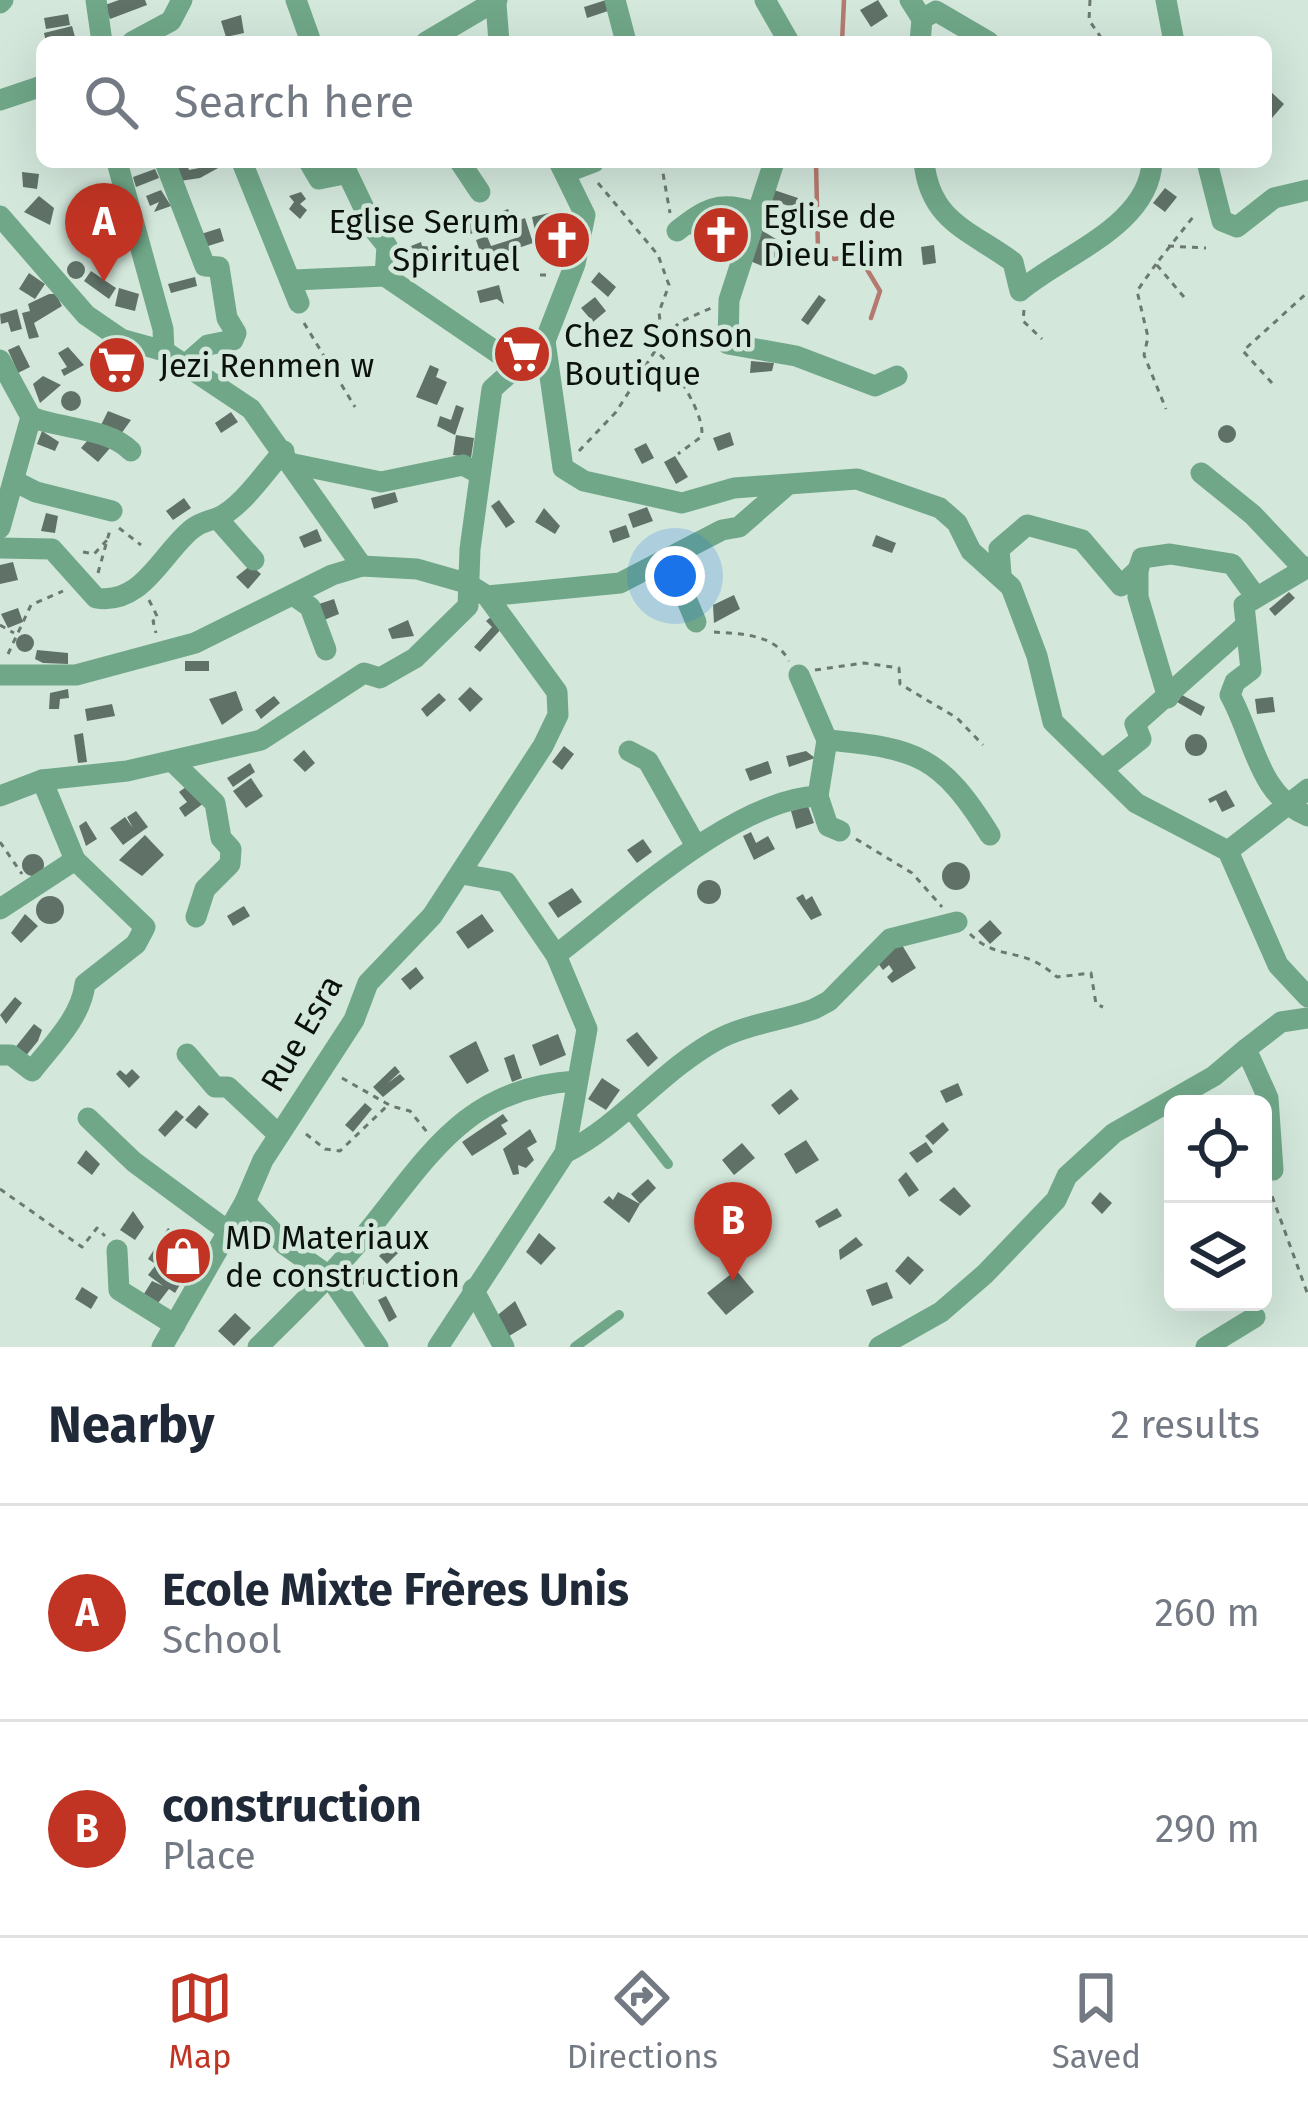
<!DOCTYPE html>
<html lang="en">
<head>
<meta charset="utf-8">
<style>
	:root { --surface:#fff; --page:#f6f6f7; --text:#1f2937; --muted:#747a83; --line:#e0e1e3; --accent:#c13423 }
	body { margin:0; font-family:"Fira Sans",sans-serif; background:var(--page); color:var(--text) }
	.controls { position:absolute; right:36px; bottom:36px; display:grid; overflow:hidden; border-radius:18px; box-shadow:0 12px 48px #0002 }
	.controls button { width:108px; height:108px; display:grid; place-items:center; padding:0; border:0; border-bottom:3px solid var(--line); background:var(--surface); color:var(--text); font:60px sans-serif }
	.you { position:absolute; left:675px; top:576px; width:42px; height:42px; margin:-30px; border:9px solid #fff; border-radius:50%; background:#1a73e8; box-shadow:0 0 0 18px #1a73e833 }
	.badge { display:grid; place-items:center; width:78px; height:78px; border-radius:50%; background:var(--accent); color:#fff; font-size:39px; font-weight:700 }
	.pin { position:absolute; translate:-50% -99px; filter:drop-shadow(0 3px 6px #0008) }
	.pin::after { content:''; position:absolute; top:63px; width:42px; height:36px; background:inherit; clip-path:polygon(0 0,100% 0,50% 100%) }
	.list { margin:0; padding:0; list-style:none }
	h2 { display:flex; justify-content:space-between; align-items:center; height:156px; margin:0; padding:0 48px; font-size:51px }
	h2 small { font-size:39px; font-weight:400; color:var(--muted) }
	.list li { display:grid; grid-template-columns:78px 1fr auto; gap:36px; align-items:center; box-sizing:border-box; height:216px; padding:0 48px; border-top:3px solid var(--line) }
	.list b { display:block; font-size:45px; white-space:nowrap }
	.list p { margin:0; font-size:39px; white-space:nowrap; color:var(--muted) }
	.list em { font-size:39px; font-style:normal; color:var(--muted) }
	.icon { flex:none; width:66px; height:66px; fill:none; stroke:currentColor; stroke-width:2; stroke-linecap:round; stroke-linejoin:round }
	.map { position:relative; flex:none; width:1308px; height:1347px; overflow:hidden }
	.search { position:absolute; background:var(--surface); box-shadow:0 12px 48px #0002; left:36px; right:36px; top:36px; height:132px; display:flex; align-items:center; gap:30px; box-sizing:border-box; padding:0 42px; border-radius:18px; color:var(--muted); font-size:45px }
	.sheet { height:588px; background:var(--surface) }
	nav { display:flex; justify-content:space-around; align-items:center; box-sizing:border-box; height:168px; border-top:3px solid var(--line); background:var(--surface); font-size:33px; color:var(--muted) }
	nav a { display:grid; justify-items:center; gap:6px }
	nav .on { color:var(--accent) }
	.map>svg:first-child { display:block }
</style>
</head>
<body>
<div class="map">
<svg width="1308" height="1347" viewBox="0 0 1308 1347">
	<rect width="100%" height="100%" fill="#d3e7db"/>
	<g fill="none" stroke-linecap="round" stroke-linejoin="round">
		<g stroke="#b47a6f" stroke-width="4.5">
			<polyline points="842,42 844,0"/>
			<polyline points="816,162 818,252 834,259 859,256 880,291 871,318"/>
		</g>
	</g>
	<g fill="#607268">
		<polygon points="119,0 145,0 147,5 110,19 105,5"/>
		<polygon points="606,0 611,10 587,18 584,7"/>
		<polygon points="878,0 888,16 871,27 860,10"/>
		<polygon points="68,14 70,25 46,29 44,18"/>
		<polygon points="241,15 244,33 226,37 221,21"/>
		<polygon points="72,26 75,37 46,42 44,33"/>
		<polygon points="1270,91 1284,104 1266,125 1266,95"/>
		<polygon points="168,162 186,162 189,170 229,162 200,178 180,181"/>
		<polygon points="155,169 159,178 136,187 133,177"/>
		<polygon points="22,172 39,174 37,189 23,187"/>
		<polygon points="1165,188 1177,197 1165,212 1153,203"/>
		<polygon points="771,189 798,198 795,208 768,199"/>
		<polygon points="161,190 171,206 154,212 159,202 150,206 146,196"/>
		<polygon points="301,192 306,199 300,204 307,210 300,219 289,209 294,202 289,196"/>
		<polygon points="39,196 54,208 50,225 24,212"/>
		<polygon points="508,209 512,217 468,235 464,226"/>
		<polygon points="562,210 567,233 537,240 532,217"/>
		<polygon points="726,212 736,231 711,244 706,233 693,239 687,228"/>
		<polygon points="525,218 533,243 483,260 476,240 487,236 491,246 519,237 514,222"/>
		<polygon points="220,228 224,241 205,247 201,234"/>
		<polygon points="761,230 781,242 772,270 750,261"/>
		<polygon points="421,242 422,246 436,247 435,257 428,256 430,261 421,266 411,246"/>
		<polygon points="934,245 936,263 923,265 921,247"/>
		<circle cx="76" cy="270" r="9"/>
		<polygon points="91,271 116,288 109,299 84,281"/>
		<polygon points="599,272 616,287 608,297 591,282"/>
		<polygon points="29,273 45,284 35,299 19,289"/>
		<polygon points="195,277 197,286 171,293 168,284"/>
		<polygon points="499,285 504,304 497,299 480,303 477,291"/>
		<polygon points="119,288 139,294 135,311 115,306"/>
		<polygon points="49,294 56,294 62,306 34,323 39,337 29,339 22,313 30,311 28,304"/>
		<polygon points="819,295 826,300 808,325 801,320"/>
		<polygon points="595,297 606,311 593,322 581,308"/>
		<polygon points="17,309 22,329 11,332 8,322 1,324 0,314"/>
		<polygon points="19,345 30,367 18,373 8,350"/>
		<polygon points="68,347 84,365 64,376 61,370 67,367 58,353"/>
		<polygon points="355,356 374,357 373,369 354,368"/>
		<polygon points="751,361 774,363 772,371 750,373"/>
		<polygon points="430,365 439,369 436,377 447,382 437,405 416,397"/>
		<polygon points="43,376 61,385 40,403 33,384"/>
		<circle cx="71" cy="401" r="10"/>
		<polygon points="456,405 464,408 455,435 437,426 440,416 451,420"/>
		<polygon points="108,411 131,420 121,434 101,425"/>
		<polygon points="231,412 238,422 221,433 215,423"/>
		<circle cx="1227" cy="434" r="9"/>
		<polygon points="42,431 59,442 55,451 37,444"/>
		<polygon points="730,432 734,445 718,451 713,438"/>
		<polygon points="456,435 474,438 471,458 453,455"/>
		<polygon points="87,441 93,440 111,447 98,462 81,448"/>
		<polygon points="646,443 654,458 642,464 634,449"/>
		<polygon points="675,456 688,477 676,484 664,462"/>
		<polygon points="395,492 398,502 374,509 371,498"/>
		<polygon points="184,498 191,508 173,520 166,511"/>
		<polygon points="499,500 515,522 506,528 491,506"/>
		<polygon points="647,507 653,521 633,528 628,514"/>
		<polygon points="544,508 560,526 555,534 535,522"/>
		<polygon points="46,513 58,516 55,533 41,531"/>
		<polygon points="626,525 630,537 613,543 609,531"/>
		<polygon points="317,529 322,541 304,548 299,537"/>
		<polygon points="876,535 896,543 892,553 872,546"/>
		<polygon points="13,562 18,580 0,584 0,565"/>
		<polygon points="251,565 261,574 248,589 236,577"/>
		<polygon points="1289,592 1295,598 1275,616 1269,609"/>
		<polygon points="734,595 740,609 714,623 713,605"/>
		<polygon points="334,599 339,614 319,622 313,606"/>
		<polygon points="18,608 23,622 8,628 1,614"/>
		<polygon points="493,615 504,626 480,652 474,647 492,627 486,621"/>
		<polygon points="408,620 414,636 392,639 388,629"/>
		<circle cx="25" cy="643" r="9"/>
		<polygon points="37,650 68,653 68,664 43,663 35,659"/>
		<rect x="185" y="661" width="24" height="10"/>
		<polygon points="470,687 483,699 470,712 458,699"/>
		<polygon points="68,689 69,698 60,699 59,709 49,709 50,693"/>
		<polygon points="236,691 243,710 222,725 209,699"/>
		<polygon points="439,693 446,700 427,717 421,709"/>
		<polygon points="1182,695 1205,707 1201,716 1177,702"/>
		<polygon points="274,696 280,703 261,719 255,710"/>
		<polygon points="1273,697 1275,712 1257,714 1255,699"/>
		<polygon points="112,704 115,716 87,721 85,709"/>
		<polygon points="83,733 87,762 78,763 74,735"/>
		<circle cx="1196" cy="745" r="11"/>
		<polygon points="564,746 574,754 562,770 552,762"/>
		<polygon points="304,750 315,763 305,772 293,760"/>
		<polygon points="806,751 815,758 789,767 786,756"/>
		<polygon points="768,761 772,773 750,781 745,769"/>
		<polygon points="250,763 255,772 233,787 227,778"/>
		<polygon points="251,778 263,796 246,808 233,791"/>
		<polygon points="190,784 204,803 185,817 179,808 187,802 179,792"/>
		<polygon points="1226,790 1235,806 1222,812 1216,800 1210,803 1208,799"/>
		<polygon points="808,806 814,823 796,829 791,811"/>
		<polygon points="136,811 148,827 123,845 110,828 125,817 133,828 127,817"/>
		<polygon points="86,821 97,839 86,846 79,826"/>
		<polygon points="751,832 756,843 768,836 775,849 754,860 743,836"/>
		<polygon points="145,835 164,855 142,876 119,860"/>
		<polygon points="643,839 652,852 637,863 627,850"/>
		<circle cx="33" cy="865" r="11"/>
		<circle cx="956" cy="876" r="14"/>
		<circle cx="709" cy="892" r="12"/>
		<polygon points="572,888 582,902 558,918 548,903"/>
		<polygon points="803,894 806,900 812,896 822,915 811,920 796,898"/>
		<circle cx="50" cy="910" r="14"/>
		<polygon points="244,906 250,916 233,926 227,916"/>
		<polygon points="25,914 38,926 21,943 11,933"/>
		<polygon points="482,914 494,931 468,949 456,932"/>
		<polygon points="990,920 1002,933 990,944 978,931"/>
		<polygon points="899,940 916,968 892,983 887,977 893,971 889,965 883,970 877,962"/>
		<polygon points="416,967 424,978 410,990 401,979"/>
		<polygon points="15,997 22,1003 6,1024 0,1015"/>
		<polygon points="34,1024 42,1030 38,1041 24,1058 14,1049"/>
		<polygon points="637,1032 658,1058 648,1067 626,1040"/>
		<polygon points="558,1034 566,1055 540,1066 532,1045"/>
		<polygon points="476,1041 489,1071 467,1084 449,1056"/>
		<polygon points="514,1054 522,1078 512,1082 504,1058"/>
		<polygon points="395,1066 400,1072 388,1083 400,1074 405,1079 383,1097 373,1087"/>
		<polygon points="132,1069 140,1077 129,1088 116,1074 120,1070 126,1075"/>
		<polygon points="602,1078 620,1090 606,1110 588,1099"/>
		<polygon points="958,1083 963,1095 946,1103 940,1091"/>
		<polygon points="791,1089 799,1099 779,1115 771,1105"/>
		<polygon points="365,1103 372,1109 353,1132 345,1125"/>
		<polygon points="199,1105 209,1114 196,1129 185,1120"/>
		<polygon points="176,1110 184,1117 165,1137 158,1130"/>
		<polygon points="503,1114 508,1121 501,1125 507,1134 472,1156 462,1142"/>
		<polygon points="943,1122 949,1130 933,1145 925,1136"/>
		<polygon points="530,1129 537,1142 527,1148 534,1160 526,1168 518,1165 519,1174 513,1175 503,1149"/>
		<polygon points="806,1140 819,1160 796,1174 784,1154"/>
		<polygon points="926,1142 933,1152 917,1163 909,1153"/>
		<polygon points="742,1143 755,1158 734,1175 722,1160"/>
		<polygon points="86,1150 100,1164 92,1175 77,1163"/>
		<polygon points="906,1172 919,1190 909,1197 898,1180"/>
		<polygon points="648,1179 656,1188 640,1204 631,1194"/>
		<polygon points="954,1187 971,1206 960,1216 939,1200"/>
		<polygon points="618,1192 640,1204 629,1223 603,1202 609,1196 613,1200"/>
		<polygon points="1100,1192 1112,1203 1102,1214 1091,1203"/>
		<polygon points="837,1208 842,1216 819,1228 815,1221"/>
		<polygon points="133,1211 144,1227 135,1240 120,1230"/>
		<polygon points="168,1228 180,1235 160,1267 148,1259"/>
		<polygon points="539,1233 556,1248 541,1265 526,1252"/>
		<polygon points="390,1236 402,1249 387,1264 379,1256 385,1250 380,1245"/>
		<polygon points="856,1237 863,1245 840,1260 839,1250"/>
		<polygon points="908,1256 924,1270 910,1285 895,1271"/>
		<polygon points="357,1265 370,1278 357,1291 344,1278"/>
		<polygon points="155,1266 181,1283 175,1293 169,1289 155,1307 142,1297 152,1281 163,1286 148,1275"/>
		<polygon points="736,1270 754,1292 726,1315 707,1293"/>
		<polygon points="887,1282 893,1298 872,1306 866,1290"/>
		<polygon points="82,1287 98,1297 91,1309 75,1299"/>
		<polygon points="386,1296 397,1317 389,1322 378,1300"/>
		<polygon points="515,1301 527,1325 506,1338 494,1318"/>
		<polygon points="235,1313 251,1328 234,1346 218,1331"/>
	</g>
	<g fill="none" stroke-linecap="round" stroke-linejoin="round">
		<g stroke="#6c7972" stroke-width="3" stroke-dasharray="6 6" stroke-linecap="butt">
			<polyline points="1090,0 1089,20 1104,42"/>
			<polyline points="661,162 670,213"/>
			<polyline points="598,183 658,255 669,285 659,312 662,339"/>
			<polyline points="1168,246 1206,248"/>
			<polyline points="1156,264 1137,291 1148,337 1144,355 1166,409"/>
			<polyline points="540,275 552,275"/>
			<polyline points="1184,297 1156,264 1193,217"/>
			<polyline points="1024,310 1023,321 1042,339"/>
			<polyline points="304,323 355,407"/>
			<path d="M660 355C673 364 708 420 701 437L678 454"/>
			<polyline points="1272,383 1243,351 1308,292"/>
			<polyline points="579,451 616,412 662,340 680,322 711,308"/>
			<polyline points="119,528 141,545"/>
			<polyline points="83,552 94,554 109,538"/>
			<polyline points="98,573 110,530"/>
			<polyline points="149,600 158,618 153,621 156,633"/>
			<polyline points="0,625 14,633"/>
			<path d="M714 632C742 634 775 634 789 661"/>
			<polyline points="8,654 31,605 63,591"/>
			<polyline points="815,670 864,663 899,668 900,684 957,718 983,745"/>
			<polyline points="856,839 912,873 942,907"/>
			<polyline points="0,842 22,874"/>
			<path d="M970 934C1000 963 1020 944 1057 977L1091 973 1096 1004 1103 1007"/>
			<polyline points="342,1078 391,1106 410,1111 427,1132"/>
			<polyline points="306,1134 325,1149 340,1151 387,1106"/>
			<polyline points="1268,1185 1308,1295"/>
			<polyline points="0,1189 82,1247 97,1228 105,1236"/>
		</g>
		<g stroke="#70a788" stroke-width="10">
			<polyline points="628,1112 668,1164"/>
			<polyline points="575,1347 619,1315"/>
		</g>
		<g stroke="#70a788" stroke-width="21">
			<polyline points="96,0 102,42"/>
			<polyline points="296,0 311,42"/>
			<polyline points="615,0 626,42"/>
			<polyline points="765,0 789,42"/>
			<polyline points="910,0 922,19 920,42"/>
			<polyline points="1166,0 1174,42"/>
			<polyline points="0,3 3,0"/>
			<polyline points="496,4 499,42"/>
			<polyline points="922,19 936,11 989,42"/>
			<polyline points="132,42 171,21 182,0"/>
			<polyline points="426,42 497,0"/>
			<polyline points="0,100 42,86"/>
			<polyline points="117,162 163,329 164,351"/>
			<polyline points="165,162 205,266 219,267 227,318 236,333 233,340 208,345 184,366"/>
			<polyline points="242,162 299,303"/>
			<polyline points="309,162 319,179 344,174"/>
			<polyline points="342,162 375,231 387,246 385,276 514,364"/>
			<polyline points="460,162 480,192"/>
			<polyline points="774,162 729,300 728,344 796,356 875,386 897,376"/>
			<path d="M924 162C930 221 969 230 1013 262L1020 291C1062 255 1149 226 1152 162"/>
			<polyline points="1207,162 1222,221 1237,227 1274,198 1308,190"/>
			<polyline points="565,173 594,162"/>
			<polyline points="0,216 86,315 121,339 164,351 251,409 362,566"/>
			<path d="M677 231C705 209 719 200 754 212"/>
			<polyline points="294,280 385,276"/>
			<polyline points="545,341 563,468 584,481 682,503 734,488 857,479 940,508 957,523 971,551 1011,587 1037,656 1053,722 1136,803 1228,851 1278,965 1308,997"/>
			<polyline points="0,360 31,417 0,528"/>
			<path d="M31 417C61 429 109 428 131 451"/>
			<polyline points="294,464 381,482 463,465 478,473"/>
			<polyline points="1201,473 1253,515 1304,569"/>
			<polyline points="14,481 36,492 112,511"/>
			<polyline points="217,518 254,560"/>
			<path d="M0 548 52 549 96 598C142 606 162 553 192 529 201 522 209 521 217 518 242 508 266 470 284 451"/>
			<polyline points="670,560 696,622"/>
			<path d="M1308 567 1244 605 1251 670 1235 682 1230 695C1254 738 1258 796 1308 816"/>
			<polyline points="1138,570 1138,597 1168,698"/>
			<polyline points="1001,574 999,549 1027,525 1082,540 1121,586 1138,570 1142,558 1170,554 1232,564 1256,597"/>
			<polyline points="293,595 310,607 326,650"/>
			<polyline points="487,596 620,583 722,530 739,527 786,486"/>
			<polyline points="0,675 76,675 195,643 332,575 362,566 417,569 466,583 487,596 557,692 558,715 543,746 432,916 368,983 354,1020 263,1160 245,1202 162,1347"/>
			<polyline points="799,675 827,740 818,796"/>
			<path d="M827 740C917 748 941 756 990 835"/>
			<polyline points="629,751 648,761 696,846"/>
			<polyline points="172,761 215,803 221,838 231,849 230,864 205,889 196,917"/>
			<polyline points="1102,770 1141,739 1135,724 1245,626"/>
			<polyline points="0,796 42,780 127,771 261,740 364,673 380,678 415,658 468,606 470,549 492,389 545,341 575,264 585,215 559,162"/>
			<polyline points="1228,851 1308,789"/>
			<polyline points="462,874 506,882 556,955"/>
			<polyline points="0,909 75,860"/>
			<polyline points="187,1054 215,1087 228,1087 279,1135"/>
			<path d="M0 1055H11L32 1071C52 1045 81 1018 85 984L136 944 145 927 75 860 42 780"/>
			<polyline points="88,1118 134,1162 229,1232"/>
			<path d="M565 1153C622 1124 660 1072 715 1041 745 1024 782 1021 814 1009L829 1001 890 939 957 922"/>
			<polyline points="1273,1170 1268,1098 1246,1049 1281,1022 1308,1018"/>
			<polyline points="245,1202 285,1245 329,1276 378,1347"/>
			<polyline points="117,1250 119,1290 175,1325"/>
			<polyline points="473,1289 504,1347"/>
			<path d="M258 1347C298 1307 338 1269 373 1225 432 1151 470 1087 576 1081"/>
			<path d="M438 1347 565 1153 587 1029 556 955C622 905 735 799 818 796L828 826 840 831"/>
			<polyline points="879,1347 941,1312 985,1274 1056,1200 1067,1176 1114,1133 1214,1076 1246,1049"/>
			<polyline points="1206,1347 1255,1317"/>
		</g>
	</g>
	<defs>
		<symbol id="church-disc" viewBox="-11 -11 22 22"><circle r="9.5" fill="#c13423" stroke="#d3e7db"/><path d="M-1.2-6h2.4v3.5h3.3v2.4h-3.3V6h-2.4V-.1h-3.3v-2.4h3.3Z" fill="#fff"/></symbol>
		<symbol id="supermarket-disc" viewBox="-11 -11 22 22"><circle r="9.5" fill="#c13423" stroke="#d3e7db"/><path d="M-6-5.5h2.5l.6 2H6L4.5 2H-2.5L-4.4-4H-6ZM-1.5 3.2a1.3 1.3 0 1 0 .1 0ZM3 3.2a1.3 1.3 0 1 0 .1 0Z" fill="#fff"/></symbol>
		<symbol id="shop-disc" viewBox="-11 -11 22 22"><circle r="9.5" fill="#c13423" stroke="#d3e7db"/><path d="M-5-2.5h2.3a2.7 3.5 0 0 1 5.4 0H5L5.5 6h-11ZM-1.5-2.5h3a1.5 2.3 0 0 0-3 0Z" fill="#fff"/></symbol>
	</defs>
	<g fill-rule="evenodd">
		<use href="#church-disc" x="688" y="202" width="66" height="66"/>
		<use href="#church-disc" x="529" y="207" width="66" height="66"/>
		<use href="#supermarket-disc" x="489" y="321" width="66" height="66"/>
		<use href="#supermarket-disc" x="84" y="332" width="66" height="66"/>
		<use href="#shop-disc" x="150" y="1223" width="66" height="66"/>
	</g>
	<g text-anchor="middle" stroke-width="9" stroke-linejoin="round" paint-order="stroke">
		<g font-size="33" fill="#0b120e" stroke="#d3e7db" text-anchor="start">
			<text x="763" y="228">Eglise de<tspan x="763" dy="38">Dieu Elim</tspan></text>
			<text x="520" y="233" text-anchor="end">Eglise Serum<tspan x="520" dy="38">Spirituel</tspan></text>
			<text x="564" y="347">Chez Sonson<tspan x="564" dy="38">Boutique</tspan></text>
			<text x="159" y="377">Jezi Renmen w</text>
			<text x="225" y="1249">MD Materiaux<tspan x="225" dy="38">de construction</tspan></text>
		</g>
		<g font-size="33" fill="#0b120e" stroke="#d3e7db">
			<text transform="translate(301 1033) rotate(-60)" y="12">Rue Esra</text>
		</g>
	</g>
</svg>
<div class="controls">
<button><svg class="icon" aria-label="locate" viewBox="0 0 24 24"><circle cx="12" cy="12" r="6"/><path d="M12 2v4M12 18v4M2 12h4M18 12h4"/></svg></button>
<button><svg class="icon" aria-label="layers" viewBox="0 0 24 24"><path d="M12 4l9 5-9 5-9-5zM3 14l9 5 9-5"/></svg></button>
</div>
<div class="you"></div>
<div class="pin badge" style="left:104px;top:282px">A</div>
<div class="pin badge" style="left:733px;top:1281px">B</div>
<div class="search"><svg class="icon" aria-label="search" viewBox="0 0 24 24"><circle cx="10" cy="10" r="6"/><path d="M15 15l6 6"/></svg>Search here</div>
</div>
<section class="sheet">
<h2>Nearby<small>2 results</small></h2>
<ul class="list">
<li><span class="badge">A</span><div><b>Ecole Mixte Frères Unis</b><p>School</p></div><em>260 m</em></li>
<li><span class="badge">B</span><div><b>construction</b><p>Place</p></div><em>290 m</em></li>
</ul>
</section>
<nav>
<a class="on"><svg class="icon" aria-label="map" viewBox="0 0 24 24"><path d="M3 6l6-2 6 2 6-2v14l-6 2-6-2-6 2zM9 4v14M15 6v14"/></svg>Map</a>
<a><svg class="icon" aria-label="directions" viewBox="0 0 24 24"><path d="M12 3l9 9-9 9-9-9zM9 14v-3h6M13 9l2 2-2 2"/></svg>Directions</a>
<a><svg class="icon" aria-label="saved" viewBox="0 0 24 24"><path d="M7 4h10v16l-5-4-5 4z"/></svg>Saved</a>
</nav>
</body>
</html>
